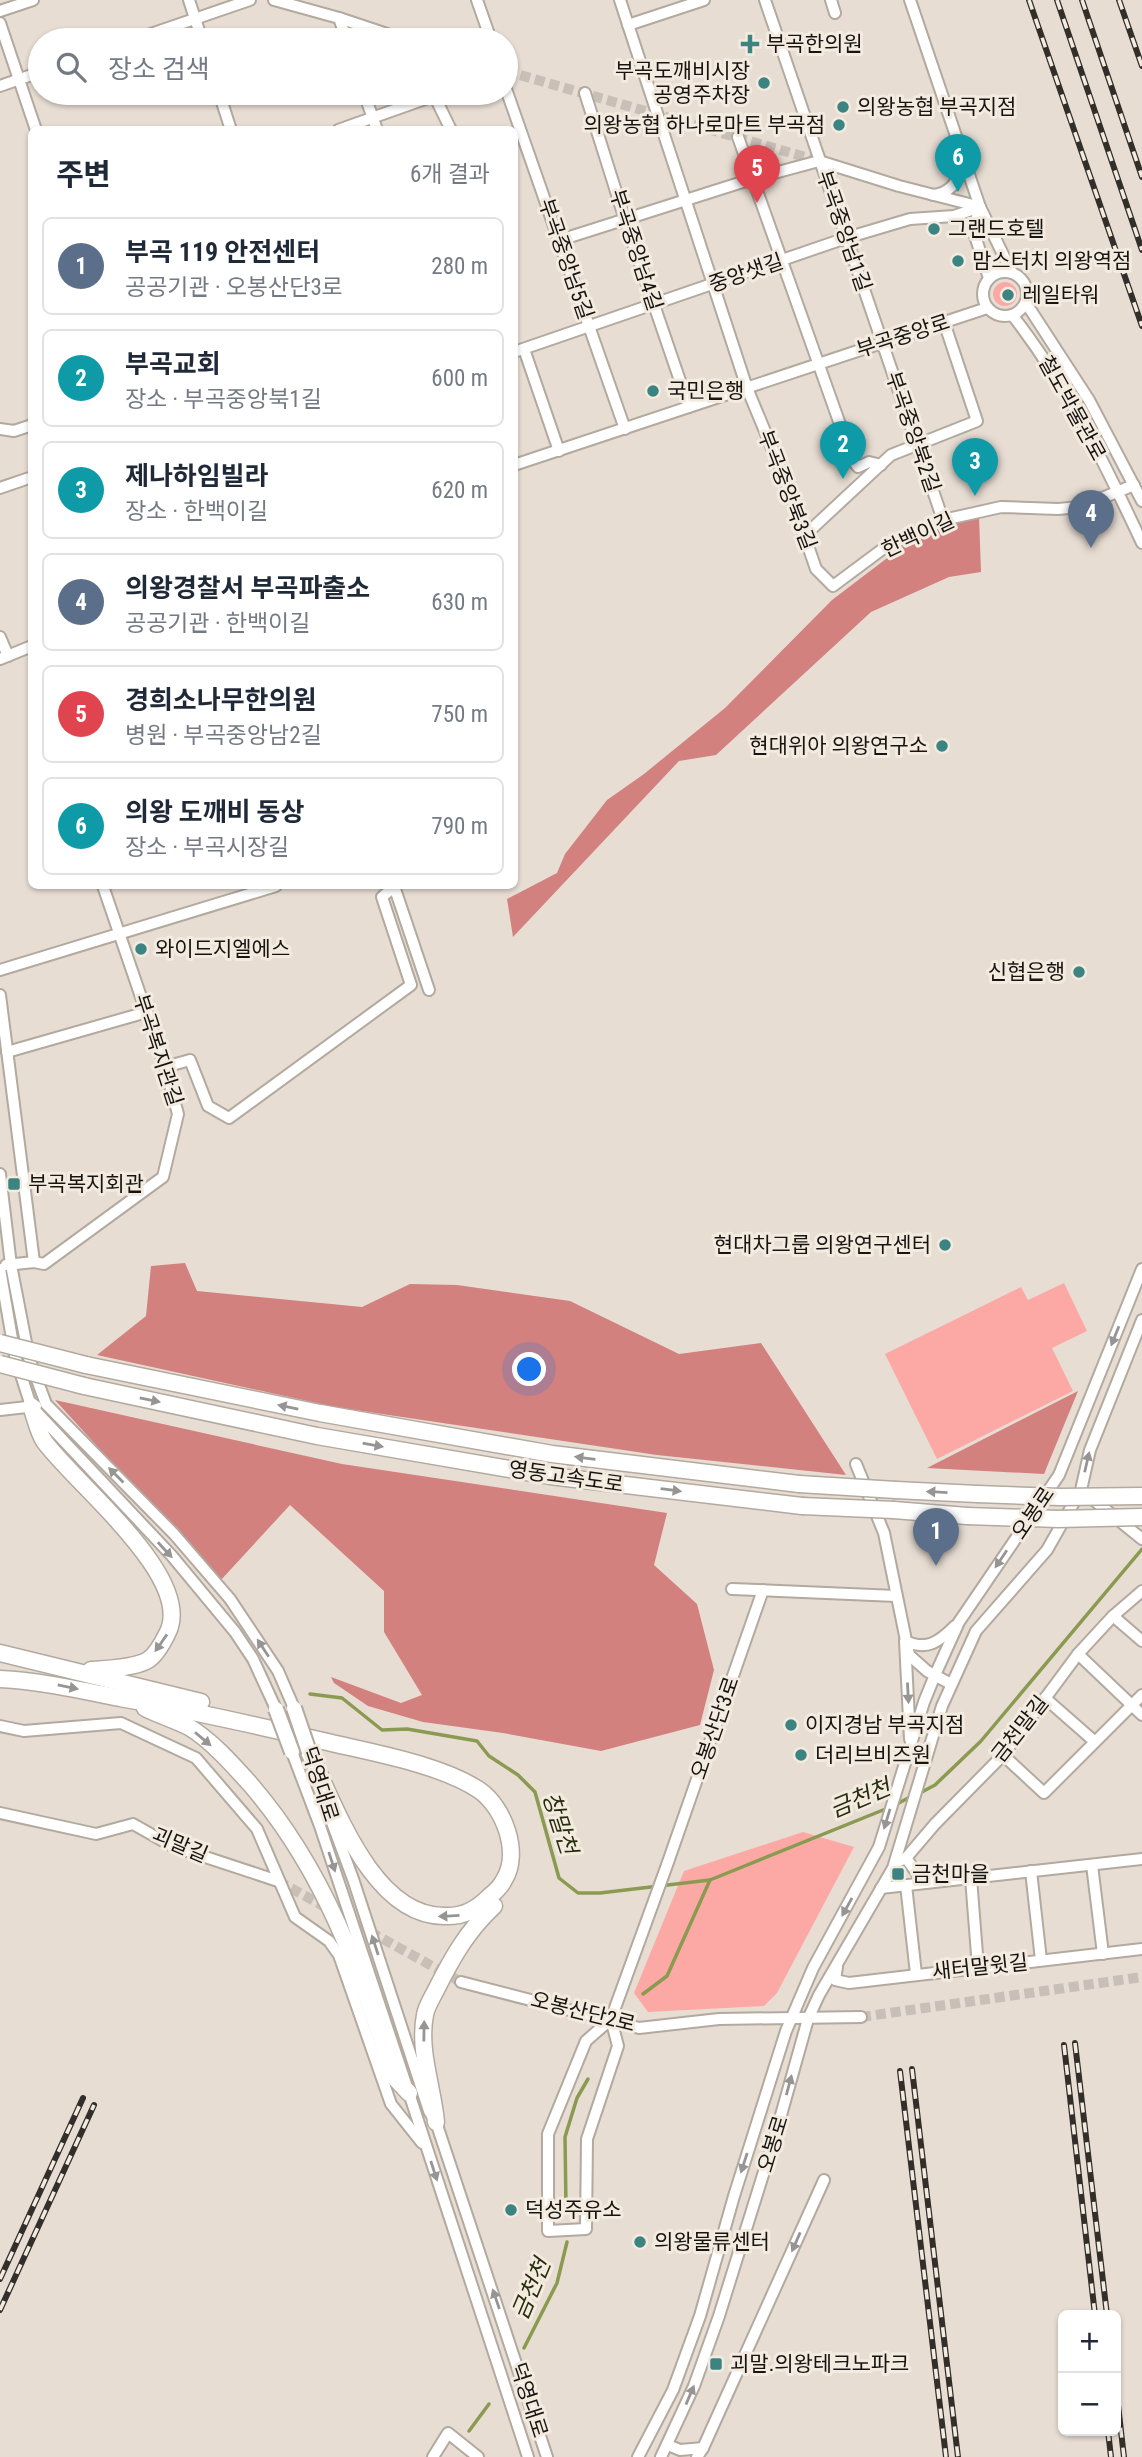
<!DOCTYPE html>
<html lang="ko">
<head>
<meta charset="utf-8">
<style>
	:root { --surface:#fff; --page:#f6f6f7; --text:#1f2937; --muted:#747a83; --line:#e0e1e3; --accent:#3c8482 }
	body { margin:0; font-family:"Roboto Condensed","Noto Sans KR",sans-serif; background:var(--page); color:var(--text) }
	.controls { position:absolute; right:21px; bottom:21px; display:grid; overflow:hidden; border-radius:10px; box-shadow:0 2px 5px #0004 }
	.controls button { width:63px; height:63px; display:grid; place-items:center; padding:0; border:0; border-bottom:2px solid var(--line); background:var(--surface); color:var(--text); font:35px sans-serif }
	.you { position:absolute; left:530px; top:1370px; width:24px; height:24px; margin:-18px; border:5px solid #fff; border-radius:50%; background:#1a73e8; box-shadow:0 0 0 10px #1a73e833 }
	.badge { display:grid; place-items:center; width:46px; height:46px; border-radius:50%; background:var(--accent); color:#fff; font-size:23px; font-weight:700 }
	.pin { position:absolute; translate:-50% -58px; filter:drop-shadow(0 2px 4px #0008) }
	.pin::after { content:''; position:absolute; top:37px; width:24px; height:21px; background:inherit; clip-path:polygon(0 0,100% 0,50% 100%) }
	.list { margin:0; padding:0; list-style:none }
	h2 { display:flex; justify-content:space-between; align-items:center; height:91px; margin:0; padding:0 28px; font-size:30px }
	h2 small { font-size:23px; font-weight:400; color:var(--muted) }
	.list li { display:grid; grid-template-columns:46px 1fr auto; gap:21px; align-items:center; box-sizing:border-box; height:98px; margin:0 14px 14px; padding:0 14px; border:2px solid var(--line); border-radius:10px }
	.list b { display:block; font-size:26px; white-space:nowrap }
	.list p { margin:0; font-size:23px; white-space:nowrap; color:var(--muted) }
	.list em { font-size:23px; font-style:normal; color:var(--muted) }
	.icon { flex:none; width:38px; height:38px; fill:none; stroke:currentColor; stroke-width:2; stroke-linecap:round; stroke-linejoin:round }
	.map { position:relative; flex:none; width:1142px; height:2457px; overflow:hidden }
	.search { position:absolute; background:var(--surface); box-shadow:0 2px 5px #0004; left:28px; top:28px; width:490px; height:77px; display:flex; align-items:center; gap:18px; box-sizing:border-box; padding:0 24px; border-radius:38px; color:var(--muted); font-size:26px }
	.panel { position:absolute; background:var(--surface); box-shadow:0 2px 5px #0004; left:28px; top:126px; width:490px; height:763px; border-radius:10px }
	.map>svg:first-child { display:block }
</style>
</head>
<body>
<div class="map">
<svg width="1142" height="2457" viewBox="0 0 1142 2457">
	<rect width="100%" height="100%" fill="#e7ddd3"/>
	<g fill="#fca9a5">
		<circle cx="1005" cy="294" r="12"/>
		<polygon points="1064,1283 1087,1331 1052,1348 1073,1391 937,1459 885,1354 1021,1287 1028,1300"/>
		<polygon points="803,1832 854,1847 777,1993 764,2006 648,2012 634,1993 684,1871"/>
	</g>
	<g fill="#d2817e">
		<polygon points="979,516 981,572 949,577 871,612 716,755 679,761 513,937 507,899 557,873 565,854 607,800 644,774 725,708 832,600 899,549 944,527"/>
		<polygon points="185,1263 197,1291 362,1307 410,1284 457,1285 570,1301 679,1354 761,1343 846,1475 657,1455 335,1407 97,1355 146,1316 151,1266"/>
		<polygon points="1078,1391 1044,1474 927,1468"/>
		<polygon points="55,1400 342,1464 667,1513 654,1565 697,1604 714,1670 700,1725 601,1751 503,1733 423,1722 368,1706 334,1683 331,1677 401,1703 422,1695 384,1632 384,1591 290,1505 220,1581"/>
	</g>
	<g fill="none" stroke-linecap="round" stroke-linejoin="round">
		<g stroke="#8a9b51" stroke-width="3.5">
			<polyline points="310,1694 342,1698 382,1730 407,1729 477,1741 489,1756 518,1775 535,1792 559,1878 578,1893 600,1893 710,1880"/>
			<polyline points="920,1793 935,1785 981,1741 1142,1549"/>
			<polyline points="895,1805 910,1797"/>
			<polyline points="643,1994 667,1976 710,1880 888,1808"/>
			<polyline points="566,2207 565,2137 577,2098 588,2079"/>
			<polyline points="524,2348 557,2283 567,2242"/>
			<polyline points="469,2431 489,2404"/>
		</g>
		<g stroke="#c8bfb6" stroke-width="10" stroke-dasharray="10 5" stroke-linecap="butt">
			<polyline points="506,71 819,161"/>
			<polyline points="278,1881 461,1982"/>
			<polyline points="861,2017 1142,1977"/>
		</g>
		<defs>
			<g id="minor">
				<polyline points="189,0 202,40"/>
				<polyline points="274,0 339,18 405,40"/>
				<polyline points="477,0 491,40"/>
				<polyline points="620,0 747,388 786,482 816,569 833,586 884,548 943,520 1001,507 1058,509 1080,507 1134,485"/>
				<polyline points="765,0 943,520"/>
				<polyline points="831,0 835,13"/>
				<polyline points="910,0 980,207 1012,273"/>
				<polyline points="0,11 33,0"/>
				<polyline points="339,18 347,40"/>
				<polyline points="0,23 36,130"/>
				<polyline points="628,25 704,0"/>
				<polyline points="133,40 250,0"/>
				<polyline points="0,86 40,72"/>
				<polyline points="506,89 625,429"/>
				<polyline points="219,93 231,130"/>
				<polyline points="364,93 377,130"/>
				<polyline points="433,93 451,130"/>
				<polyline points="585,93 625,220 689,407"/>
				<polyline points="338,130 442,93"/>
				<polyline points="738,137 853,461 858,467 869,462 881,465"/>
				<polyline points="819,161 899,186 977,206"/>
				<path d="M933 195C953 193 957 179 966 163"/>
				<polyline points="980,207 973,230 989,278"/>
				<polyline points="560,240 752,179 819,161"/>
				<circle cx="1005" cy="294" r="22"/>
				<polyline points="1026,303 1089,400 1142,501"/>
				<path d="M1013 316C1067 385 1105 464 1142 543"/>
				<polyline points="524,349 559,451"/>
				<polyline points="514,352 846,238 910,219 954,216 980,207"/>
				<polyline points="0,429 14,431 32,425"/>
				<polyline points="514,465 987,308"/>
				<polyline points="0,488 32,477"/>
				<polyline points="804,536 891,455 977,421 944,322"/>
				<polyline points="0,637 8,656"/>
				<polyline points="0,659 32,646"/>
				<polyline points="394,886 429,990"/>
				<polyline points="0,970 276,886"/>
				<polyline points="0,995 34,1262"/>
				<polyline points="7,1052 147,1012"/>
				<polyline points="165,1067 190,1060 208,1106 229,1118 411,985 382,897 394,887"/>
				<polyline points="0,1174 11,1265 29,1358 46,1404 174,1534 230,1599 278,1671 294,1708"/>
				<polyline points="6,1265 34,1262 44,1264 163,1177 178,1114 165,1067 103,886"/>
				<polyline points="0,1269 15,1356 31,1406 172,1556 235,1632 253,1659 276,1709"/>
				<polyline points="0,1410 36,1406"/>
				<polyline points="856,1464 884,1533 909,1655 927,1671 951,1684"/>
				<polyline points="1090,1497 1142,1539"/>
				<polyline points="732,1589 896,1596"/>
				<polyline points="1113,1616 1142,1641"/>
				<polyline points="1078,1654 1142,1715"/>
				<polyline points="1045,1698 1094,1741"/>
				<polyline points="0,1726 24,1731 121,1723 196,1758 257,1829 295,1917 329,1941 339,1955 391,2104 422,2143"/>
				<path d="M910 1739 905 1641C927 1651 939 1642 955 1626"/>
				<polyline points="292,1752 320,1826 409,2093 528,2457"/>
				<polyline points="1003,1755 1044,1793 1142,1695"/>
				<polyline points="324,1801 353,1879 429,2111 436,2122 547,2457"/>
				<polyline points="0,1813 96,1834 133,1824 172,1846 278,1881"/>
				<polyline points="906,1858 924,1883"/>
				<polyline points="895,1863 906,1858 935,1824 1003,1755 1078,1654 1113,1616 1142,1591"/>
				<polyline points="1092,1865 1103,1954"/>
				<polyline points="1031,1871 1041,1960"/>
				<polyline points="971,1878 978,1967"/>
				<polyline points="906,1885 916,1974"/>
				<polyline points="881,1888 1142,1859"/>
				<polyline points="837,1967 835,1980 849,1983 1142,1949"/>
				<polyline points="461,1982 639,2028 719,2019 861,2017"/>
				<polygon points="611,2019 618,2046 587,2139 586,2229 548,2231 548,2134 586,2041"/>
				<polyline points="611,2019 667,1865 763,1590"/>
				<polyline points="668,2445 680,2450 703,2448"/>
				<polyline points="433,2457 448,2433 478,2457"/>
				<polyline points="638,2457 673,2390 700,2316 734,2196 786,2031 813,1968 879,1847 924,1702 935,1675 959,1622 1059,1475 1142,1269"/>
				<polyline points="661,2457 694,2386 719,2316 776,2133 808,2019 819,1995 893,1868 942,1706 976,1631 1047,1550 1081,1490 1090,1450 1142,1320"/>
				<polyline points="697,2457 703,2448 824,2180"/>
			</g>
			<g id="highway">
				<polyline points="86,1365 320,1413 552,1454 799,1484"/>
				<polyline points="84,1386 317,1436 550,1476 802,1506"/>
				<path d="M31 1406C35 1417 38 1432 44 1441 75 1484 197 1579 167 1634 163 1642 156 1655 148 1660 135 1668 106 1669 91 1670"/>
				<polyline points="896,1490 977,1494"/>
				<polyline points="894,1510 967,1516"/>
				<polyline points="0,1653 201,1702"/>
				<path d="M0 1679C41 1681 80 1690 120 1698 188 1710 255 1725 323 1741 369 1752 440 1764 479 1790 504 1807 521 1853 504 1880 501 1886 495 1892 490 1896 476 1910 463 1917 444 1916 372 1916 335 1805 309 1752"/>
				<path d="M145 1708C159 1715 175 1720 189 1727 212 1741 233 1765 251 1785 326 1872 359 1971 395 2078L409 2093"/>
				<path d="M436 2122C433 2088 418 2050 425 2015 426 2007 432 1998 436 1990 452 1958 467 1931 494 1906"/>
			</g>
		</defs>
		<use href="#minor" stroke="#b2a99f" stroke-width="14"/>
		<use href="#highway" stroke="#b2a99f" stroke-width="19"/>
		<use href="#minor" stroke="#fff" stroke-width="10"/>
		<use href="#highway" stroke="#fff" stroke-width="16"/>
		<defs>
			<g id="rail">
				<polyline points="1029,0 1142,326"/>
				<polyline points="1057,0 1142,250"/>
				<polyline points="1082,0 1142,177"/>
				<polyline points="1119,0 1142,66"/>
				<polyline points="1075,2043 1107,2315"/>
				<polyline points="1064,2045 1095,2315"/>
				<polyline points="912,2069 958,2457"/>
				<polyline points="900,2071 946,2457"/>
				<polyline points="0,2279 83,2098"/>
				<polyline points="0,2310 94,2105"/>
				<polyline points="1116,2388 1124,2457"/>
				<polyline points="1108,2431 1111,2457"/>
			</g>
		</defs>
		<use href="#rail" stroke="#322e2a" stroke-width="6"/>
		<use href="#rail" stroke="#f4ebe0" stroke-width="3.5" stroke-dasharray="10" stroke-linecap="butt"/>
		<defs>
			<g id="major-bridge">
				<polyline points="294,1708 309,1752"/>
				<polyline points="276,1709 292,1752"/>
			</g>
			<g id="highway-bridge">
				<polyline points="0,1343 86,1365"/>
				<polyline points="0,1364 84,1386"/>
				<polyline points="799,1484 896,1490"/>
				<polyline points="977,1494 1060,1497 1142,1496"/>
				<polyline points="802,1506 894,1510"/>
				<polyline points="967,1516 1058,1519 1142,1517"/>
			</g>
		</defs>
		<use href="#major-bridge" stroke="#b2a99f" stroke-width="18" stroke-linecap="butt"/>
		<use href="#highway-bridge" stroke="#b2a99f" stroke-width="19" stroke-linecap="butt"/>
		<use href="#major-bridge" stroke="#fff" stroke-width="14"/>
		<use href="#highway-bridge" stroke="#fff" stroke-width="16"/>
	</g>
	<defs><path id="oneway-solid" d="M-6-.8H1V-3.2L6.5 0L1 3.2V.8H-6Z" transform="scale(1.75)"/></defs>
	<g fill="#979594">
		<use href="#oneway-solid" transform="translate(1115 1336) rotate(112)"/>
		<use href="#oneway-solid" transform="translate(150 1400) rotate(12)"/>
		<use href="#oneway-solid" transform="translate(288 1407) rotate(-168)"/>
		<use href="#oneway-solid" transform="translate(373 1445) rotate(10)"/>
		<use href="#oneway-solid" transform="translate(585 1458) rotate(-173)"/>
		<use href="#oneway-solid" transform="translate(1087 1462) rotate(-77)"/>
		<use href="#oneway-solid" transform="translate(116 1475) rotate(-135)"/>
		<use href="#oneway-solid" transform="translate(671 1490) rotate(7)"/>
		<use href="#oneway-solid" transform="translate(937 1492) rotate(-177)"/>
		<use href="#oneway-solid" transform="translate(165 1550) rotate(47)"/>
		<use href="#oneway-solid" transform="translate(1001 1559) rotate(124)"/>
		<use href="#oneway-solid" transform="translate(161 1643) rotate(125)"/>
		<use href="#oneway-solid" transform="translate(263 1648) rotate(-123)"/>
		<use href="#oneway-solid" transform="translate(68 1687) rotate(11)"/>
		<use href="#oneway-solid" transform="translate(908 1693) rotate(87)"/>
		<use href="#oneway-solid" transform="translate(203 1739) rotate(40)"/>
		<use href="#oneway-solid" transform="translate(887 1819) rotate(107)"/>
		<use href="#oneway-solid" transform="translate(332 1862) rotate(72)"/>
		<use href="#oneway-solid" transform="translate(847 1907) rotate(119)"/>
		<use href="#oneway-solid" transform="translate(449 1916) rotate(177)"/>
		<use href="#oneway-solid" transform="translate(375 1945) rotate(-108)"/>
		<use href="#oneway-solid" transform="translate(424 2031) rotate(-89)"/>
		<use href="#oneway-solid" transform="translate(789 2085) rotate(-75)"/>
		<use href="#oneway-solid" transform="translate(744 2163) rotate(108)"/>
		<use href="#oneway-solid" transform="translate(434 2171) rotate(72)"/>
		<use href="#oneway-solid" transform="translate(796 2242) rotate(114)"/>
		<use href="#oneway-solid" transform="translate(496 2299) rotate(-109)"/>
		<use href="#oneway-solid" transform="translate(690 2395) rotate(-67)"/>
	</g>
	<g fill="#3c8482" stroke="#f4ebe0" stroke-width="2.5">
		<path d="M746.5 33.5h7v7h7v7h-7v7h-7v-7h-7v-7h7z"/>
		<circle cx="764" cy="83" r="7"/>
		<circle cx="843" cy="107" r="7"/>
		<circle cx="839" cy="125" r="7"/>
		<circle cx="934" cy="229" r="7"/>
		<circle cx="958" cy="261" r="7"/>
		<circle cx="1008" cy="295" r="7"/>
		<circle cx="653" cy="391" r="7"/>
		<circle cx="942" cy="746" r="7"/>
		<circle cx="141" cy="949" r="7"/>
		<circle cx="1079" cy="972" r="7"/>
		<rect x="7" y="1177" width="14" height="14" rx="3.5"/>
		<circle cx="945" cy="1245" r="7"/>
		<circle cx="791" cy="1725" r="7"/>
		<circle cx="801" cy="1755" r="7"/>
		<rect x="891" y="1867" width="14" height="14" rx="3.5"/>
		<circle cx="511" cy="2210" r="7"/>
		<circle cx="640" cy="2242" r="7"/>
		<rect x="709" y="2357" width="14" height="14" rx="3.5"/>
	</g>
	<g text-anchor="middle" stroke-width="6" stroke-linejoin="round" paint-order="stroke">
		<g font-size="21" fill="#171411" stroke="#f4ebe0" text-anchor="start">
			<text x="766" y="51">부곡한의원</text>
			<text x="750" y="78" text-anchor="end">부곡도깨비시장<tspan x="750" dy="24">공영주차장</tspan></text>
			<text x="857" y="114">의왕농협 부곡지점</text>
			<text x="825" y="132" text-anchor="end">의왕농협 하나로마트 부곡점</text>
			<text x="948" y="236">그랜드호텔</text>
			<text x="972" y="268">맘스터치 의왕역점</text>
			<text x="1022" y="302">레일타워</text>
			<text x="667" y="398">국민은행</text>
			<text x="928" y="753" text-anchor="end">현대위아 의왕연구소</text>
			<text x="155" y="956">와이드지엘에스</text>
			<text x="1065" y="979" text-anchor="end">신협은행</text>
			<text x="28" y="1191">부곡복지회관</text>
			<text x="931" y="1252" text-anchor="end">현대차그룹 의왕연구센터</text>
			<text x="805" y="1732">이지경남 부곡지점</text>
			<text x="815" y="1762">더리브비즈원</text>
			<text x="912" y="1881">금천마을</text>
			<text x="525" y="2217">덕성주유소</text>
			<text x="654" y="2249">의왕물류센터</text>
			<text x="730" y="2371">괴말.의왕테크노파크</text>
		</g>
		<g font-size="21" fill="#171411" stroke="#f4ebe0">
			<text transform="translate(844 231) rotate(71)" y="7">부곡중앙남1길</text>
			<text transform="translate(636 250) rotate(72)" y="7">부곡중앙남4길</text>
			<text transform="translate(566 259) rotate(71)" y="7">부곡중앙남5길</text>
			<text transform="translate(746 273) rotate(-19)" y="7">중앙샛길</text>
			<text transform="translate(903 336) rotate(-18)" y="7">부곡중앙로</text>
			<text transform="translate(1072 408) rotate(61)" y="7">철도박물관로</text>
			<text transform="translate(913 432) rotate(71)" y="7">부곡중앙북2길</text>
			<text transform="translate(787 490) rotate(69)" y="7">부곡중앙북3길</text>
			<text transform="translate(918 535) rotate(-25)" y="7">한백이길</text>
			<text transform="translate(158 1050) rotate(72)" y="7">부곡복지관길</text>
			<text transform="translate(566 1477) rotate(8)" y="7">영동고속도로</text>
			<text transform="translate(1033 1513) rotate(-56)" y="7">오봉로</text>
			<text transform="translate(715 1728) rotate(-71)" y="7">오봉산단3로</text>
			<text transform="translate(1020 1729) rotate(-52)" y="7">금천말길</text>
			<text transform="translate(320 1784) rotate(72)" y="7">덕영대로</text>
			<text transform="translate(180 1845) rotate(23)" y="7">괴말길</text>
			<text transform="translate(980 1967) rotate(-6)" y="7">새터말윗길</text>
			<text transform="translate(583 2012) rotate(14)" y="7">오봉산단2로</text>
			<text transform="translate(773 2144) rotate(-73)" y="7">오봉로</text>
			<text transform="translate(529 2400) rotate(72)" y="7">덕영대로</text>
		</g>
		<g font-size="23" font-style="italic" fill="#262d0d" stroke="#f4ebe0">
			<text transform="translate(860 1798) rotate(-23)" y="8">금천천</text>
			<text transform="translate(560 1823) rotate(72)" y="8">창말천</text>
			<text transform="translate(531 2289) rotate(-67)" y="8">금천천</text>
		</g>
	</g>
</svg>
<div class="controls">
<button>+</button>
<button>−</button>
</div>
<div class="you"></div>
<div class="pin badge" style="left:936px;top:1566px;background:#5c6f8a">1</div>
<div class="pin badge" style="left:843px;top:479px;background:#0f9aa8">2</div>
<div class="pin badge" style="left:975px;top:496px;background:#0f9aa8">3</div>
<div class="pin badge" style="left:1091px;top:548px;background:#5c6f8a">4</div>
<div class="pin badge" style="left:757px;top:203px;background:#e0444e">5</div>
<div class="pin badge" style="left:958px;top:192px;background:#0f9aa8">6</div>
<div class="search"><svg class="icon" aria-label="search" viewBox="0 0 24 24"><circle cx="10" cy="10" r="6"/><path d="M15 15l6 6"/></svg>장소 검색</div>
<section class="panel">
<h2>주변<small>6개 결과</small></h2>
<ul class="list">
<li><span class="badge" style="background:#5c6f8a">1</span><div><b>부곡 119 안전센터</b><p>공공기관 · 오봉산단3로</p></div><em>280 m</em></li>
<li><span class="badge" style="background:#0f9aa8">2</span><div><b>부곡교회</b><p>장소 · 부곡중앙북1길</p></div><em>600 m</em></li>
<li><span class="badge" style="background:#0f9aa8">3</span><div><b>제나하임빌라</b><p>장소 · 한백이길</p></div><em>620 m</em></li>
<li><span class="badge" style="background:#5c6f8a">4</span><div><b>의왕경찰서 부곡파출소</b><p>공공기관 · 한백이길</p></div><em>630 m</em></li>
<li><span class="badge" style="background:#e0444e">5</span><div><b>경희소나무한의원</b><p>병원 · 부곡중앙남2길</p></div><em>750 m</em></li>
<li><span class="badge" style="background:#0f9aa8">6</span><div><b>의왕 도깨비 동상</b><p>장소 · 부곡시장길</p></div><em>790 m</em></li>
</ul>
</section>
</div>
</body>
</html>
